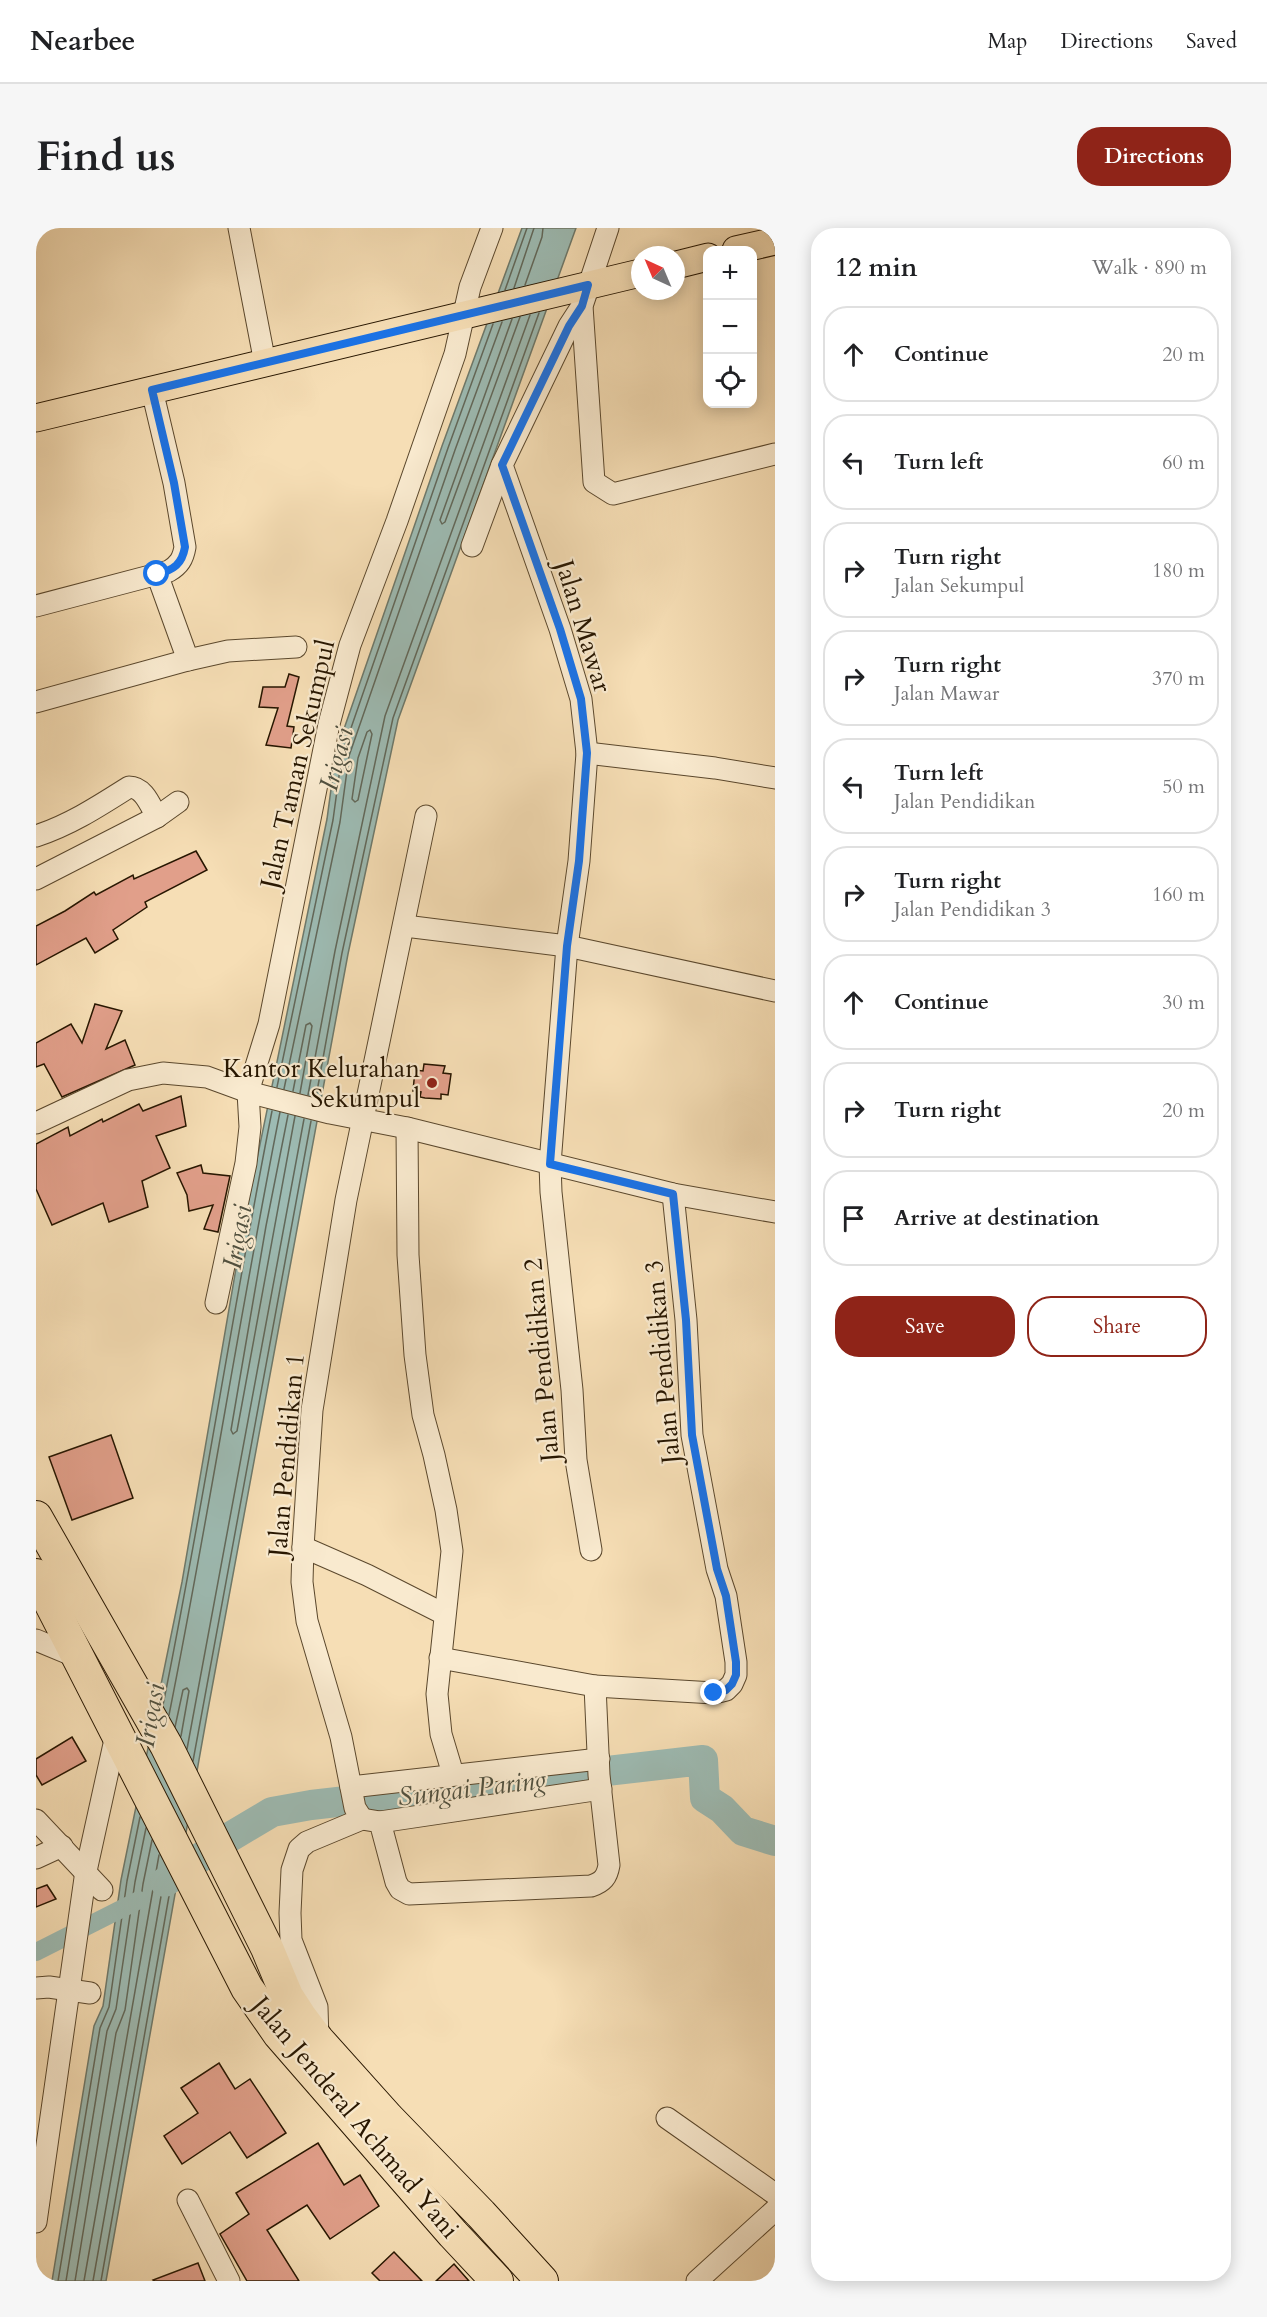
<!DOCTYPE html>
<html lang="en">
<head>
<meta charset="utf-8">
<style>
	:root { --surface:#fff; --page:#f6f6f6; --text:#202124; --muted:#757577; --line:#e0e0e0; --accent:#8f2418 }
	body { margin:0; font-family:Cardo,serif; background:var(--page); color:var(--text) }
	.controls { position:absolute; right:18px; top:18px; display:grid; overflow:hidden; border-radius:12px; box-shadow:0 3px 15px #0003 }
	.controls button { width:54px; height:54px; display:grid; place-items:center; padding:0; border:0; border-bottom:2px solid var(--line); background:var(--surface); color:var(--text); font:30px sans-serif }
	.compass { position:absolute; left:595px; top:18px; width:54px; height:54px; border-radius:50%; background:var(--surface); box-shadow:0 3px 15px #0003; rotate:316deg }
	.stop { position:absolute; width:18px; height:18px; margin:-14px; border:4px solid #1a73e8; border-radius:50%; background:#fff }
	.stop.end { background:#1a73e8; border-color:#fff; box-shadow:0 2px 6px #0008 }
	.list { margin:0; padding:0; list-style:none }
	h2 { display:flex; justify-content:space-between; align-items:center; height:78px; margin:0; padding:0 24px; font-size:26px }
	h2 small { font-size:20px; font-weight:400; color:var(--muted) }
	.list li { display:grid; grid-template-columns:39px 1fr auto; gap:18px; align-items:center; box-sizing:border-box; height:96px; margin:0 12px 12px; padding:0 12px; border:2px solid var(--line); border-radius:24px }
	.list b { display:block; font-size:22px; white-space:nowrap }
	.list p { margin:0; font-size:20px; white-space:nowrap; color:var(--muted) }
	.list em { font-size:20px; font-style:normal; color:var(--muted) }
	.actions { display:flex; gap:12px; padding:18px 24px }
	.actions a { flex:1; padding:14px 0; border:2px solid var(--accent); border-radius:24px; text-align:center; font-size:21px; color:var(--accent) }
	.actions .main { background:var(--accent); color:#fff }
	.icon { flex:none; width:33px; height:33px; fill:none; stroke:currentColor; stroke-width:2; stroke-linecap:round; stroke-linejoin:round }
	.map { position:relative; flex:none; width:739px; height:2053px; overflow:hidden; border-radius:24px }
	header { display:flex; align-items:center; gap:36px; box-sizing:border-box; height:84px; padding:0 30px; background:var(--surface); border-bottom:2px solid var(--line) }
	header strong { font-size:28px }
	nav { display:flex; gap:33px; margin-inline-start:auto; font-size:21px }
	.intro { display:flex; align-items:center; justify-content:space-between; box-sizing:border-box; height:144px; padding:0 36px }
	h1 { margin:0; font-size:42px }
	.button { padding:15px 27px; border-radius:24px; background:var(--accent); color:#fff; font-size:21px; font-weight:700 }
	main { display:flex; gap:36px; padding:0 36px }
	aside { flex:1; background:var(--surface); border-radius:24px; box-shadow:0 3px 15px #0003 }
	.map>svg:first-child { display:block }
</style>
</head>
<body>
<header>
<strong>Nearbee</strong>
<nav><a>Map</a><a>Directions</a><a>Saved</a></nav>
</header>
<div class="intro"><h1>Find us</h1><a class="button">Directions</a></div>
<main>
<div class="map">
<svg width="739" height="2053" viewBox="0 0 739 2053">
	<rect width="100%" height="100%" fill="#f6deb5"/>
	<filter id="stains"><feTurbulence type="fractalNoise" baseFrequency=".00333" numOctaves="4"/><feColorMatrix values="0 0 0 0 .2 0 0 0 0 .09 0 0 0 0 .02 0 0 0 .5 -.17"/></filter>
	<radialGradient id="worn" r=".72"><stop offset=".6" stop-color="#630" stop-opacity="0"/><stop offset="1" stop-color="#630" stop-opacity=".3"/></radialGradient>
	<polygon fill="#9dbbb3" stroke="#6e796b" stroke-width="1.5" points="486,0 540,0 362,492 312,726 171,1487 70,2053 16,2053 58,1798 67,1778 85,1652 146,1354 208,994 291,591 300,524 406,218"/>
	<g fill="none" stroke-linecap="round" stroke-linejoin="round">
		<g stroke="#62685a" stroke-width="1.5">
			<polyline points="489,57 506,9 507,0"/>
			<polyline points="478,60 498,0"/>
			<polyline points="469,62 491,0"/>
			<polyline points="476,91 404,292 406,296 409,294 484,89"/>
			<polygon points="334,502 336,506 322,572 319,574 316,571 322,530 331,504"/>
			<polyline points="241,859 297,592 306,526 412,220 457,96"/>
			<polyline points="248,861 304,594 313,528 419,222 466,94"/>
			<polyline points="257,863 270,797 274,795 276,798 264,865"/>
			<polyline points="272,867 299,723 349,488 494,87"/>
			<polyline points="280,869 306,725 357,490 503,85"/>
			<polyline points="252,887 230,998 195,1202 197,1206 201,1203 259,888"/>
			<path d="M127 1477C167 1279 197 1080 236 883"/>
			<path d="M133 1487C173 1287 204 1085 244 884"/>
			<polyline points="139,1499 147,1462 151,1460 153,1463 145,1508"/>
			<polyline points="151,1521 268,891"/>
			<polyline points="157,1533 275,893"/>
			<polyline points="22,2053 64,1800 73,1779 91,1653 104,1589"/>
			<polyline points="30,2053 71,1803 80,1781 99,1654 110,1600"/>
			<polyline points="39,2053 80,1805 89,1782 107,1656 116,1612"/>
			<polyline points="48,2053 123,1627"/>
			<polyline points="57,2053 130,1640"/>
			<polyline points="65,2053 136,1651"/>
		</g>
		<polyline stroke="#9dbbb3" stroke-width="18" points="0,1724 103,1672"/>
		<polyline stroke="#9dbbb3" stroke-width="30" points="129,1654 194,1609 236,1584 275,1577 667,1532 669,1570 686,1581 707,1603 739,1613"/>
	</g>
	<g fill="#e19f8a" stroke="#271600" stroke-width="1.5">
		<polygon points="253,446 263,449 251,498 258,499 255,520 230,517 242,480 223,479 227,459 249,459"/>
		<polygon points="160,623 171,642 109,674 111,679 77,702 82,711 59,725 50,710 0,737 0,698 29,683 58,664 60,667 97,647 98,651"/>
		<polygon points="59,776 86,783 70,821 89,812 99,837 26,869 8,836 0,839 0,815 35,796 46,815"/>
		<polygon points="388,836 409,838 407,845 415,846 412,867 405,866 405,871 389,870 384,869 385,864 377,863 379,842 387,843"/>
		<polygon points="145,868 150,898 120,908 134,940 106,953 112,979 73,994 67,975 16,997 0,961 0,916 32,899 34,908 66,891 67,894 103,876 107,883"/>
		<polygon points="165,937 167,945 194,948 182,1004 168,1001 177,977 153,983 151,967 141,945"/>
		<polygon points="75,1207 97,1270 36,1292 13,1229"/>
		<polygon points="36,1509 50,1533 6,1557 0,1547 0,1531"/>
		<polygon points="11,1657 20,1671 0,1679 0,1661"/>
		<polygon points="183,1835 199,1861 214,1851 250,1905 211,1930 194,1904 146,1936 128,1908 162,1885 145,1860"/>
		<polygon points="282,1915 308,1957 324,1947 343,1978 294,2011 271,1977 231,2002 263,2053 211,2053 184,2006 213,1986 200,1965"/>
		<polygon points="358,2024 386,2053 344,2053 336,2045"/>
		<polygon points="162,2035 169,2053 118,2053 117,2052"/>
		<polygon points="418,2036 433,2053 400,2053"/>
	</g>
	<g fill="none" stroke-linecap="round" stroke-linejoin="round">
		<defs>
			<g id="minor">
				<polyline points="203,0 229,135"/>
				<polyline points="572,0 546,78 558,254 577,266 739,226"/>
				<polyline points="546,78 533,98 466,237 524,401 545,471 551,525 543,633 531,718 514,936 515,964 536,1162 540,1232 555,1322"/>
				<polyline points="436,318 466,237"/>
				<polyline points="121,346 152,432"/>
				<path d="M0 378 133 343C143 337 147 331 149 319L138 255 116 162"/>
				<polyline points="0,474 152,432 192,423 260,419"/>
				<polyline points="551,525 679,540 739,550"/>
				<path d="M0 608C34 597 63 578 93 559 108 559 114 577 121 589"/>
				<polyline points="0,651 121,589 142,574"/>
				<polyline points="369,698 531,718 739,763"/>
				<polyline points="0,895 92,852 127,845 171,849 212,864 294,885 371,900 637,966 739,984"/>
				<polyline points="371,900 372,1027 379,1127 387,1187 398,1227 410,1282 416,1323 401,1466 405,1506 417,1546"/>
				<polyline points="180,1075 210,935 214,899 212,864 233,796 293,496 314,417 361,293 419,126 434,59 456,0"/>
				<polyline points="267,1319 331,1347 408,1386"/>
				<polyline points="0,1412 41,1429"/>
				<polyline points="404,1430 559,1458 678,1465 690,1462 696,1456 700,1447 700,1434 690,1368 681,1341 656,1207 650,1092 637,966"/>
				<polyline points="315,1559 563,1531"/>
				<path d="M326 1591 344 1594 360 1654 364 1661 373 1666 555 1658C567 1654 571 1649 573 1637L563 1547 559 1458"/>
				<polyline points="0,1592 66,1662"/>
				<polyline points="344,1594 565,1561"/>
				<polyline points="0,1630 26,1618"/>
				<polyline points="0,1760 13,1759 54,1765"/>
				<polyline points="282,1812 281,1779 255,1712 254,1685 256,1642 263,1621 271,1614 326,1591 319,1580 305,1509 271,1393 266,1354 267,1319 276,1182 310,972 390,588"/>
				<polyline points="631,1890 739,1966"/>
				<polyline points="152,1972 193,2053"/>
				<polyline points="0,1994 50,1643 80,1507"/>
				<polyline points="661,2053 739,1982"/>
			</g>
			<g id="major">
				<polyline points="700,22 739,13"/>
				<polyline points="640,37 672,29"/>
				<polyline points="0,190 604,45"/>
			</g>
			<g id="highway">
				<polyline points="0,1289 130,1517 231,1720 251,1768 264,1788 282,1812 352,1890 445,1986 506,2053"/>
				<polyline points="0,1347 211,1760 243,1806 417,2006 461,2053"/>
			</g>
		</defs>
		<use href="#minor" stroke="#5b482d" stroke-width="23"/>
		<use href="#major" stroke="#271600" stroke-width="29"/>
		<use href="#highway" stroke="#271600" stroke-width="34"/>
		<use href="#minor" stroke="#f9eacf" stroke-width="21"/>
		<use href="#major" stroke="#f6deb5" stroke-width="27"/>
		<use href="#highway" stroke="#f6deb5" stroke-width="32"/>
	</g>
	<g fill="none" stroke-linecap="round" stroke-linejoin="round">
		<path stroke="#1a73e8" stroke-width="8" d="M121 346C138 342 146 336 149 319L138 255 116 162 552 57 546 78 533 98 466 237 524 401 545 471 551 525 543 633 531 718 514 936 637 966 650 1092 656 1207 681 1341 690 1368 700 1434V1447L696 1456 690 1462 678 1465"/>
	</g>
	<circle fill="#8f2418" stroke="#f9eacf" stroke-width="2" cx="396" cy="855" r="6"/>
	<g text-anchor="middle" stroke-width="4.5" stroke-linejoin="round" paint-order="stroke">
		<g font-size="26" fill="#271600" stroke="#f9eacf">
			<text transform="translate(548 398) rotate(73)" y="9">Jalan Mawar</text>
			<text transform="translate(261 536) rotate(-77)" y="9">Jalan Taman Sekumpul</text>
			<text transform="translate(505 1132) rotate(-95)" y="9">Jalan Pendidikan 2</text>
			<text transform="translate(626 1134) rotate(-95)" y="9">Jalan Pendidikan 3</text>
			<text transform="translate(250 1227) rotate(-85)" y="9">Jalan Pendidikan 1</text>
			<text transform="translate(320 1889) rotate(50)" y="9">Jalan Jenderal Achmad Yani</text>
		</g>
		<g font-size="26" fill="#271600" stroke="#f9eacf" text-anchor="end">
			<text x="384" y="849">Kantor Kelurahan<tspan x="384" dy="30">Sekumpul</tspan></text>
		</g>
		<g font-size="27" font-style="italic" fill="#50503f" stroke="#f9eacf">
			<text transform="translate(300 531) rotate(-75)" y="9">Irigasi</text>
			<text transform="translate(201 1009) rotate(-80)" y="9">Irigasi</text>
			<text transform="translate(114 1487) rotate(-80)" y="9">Irigasi</text>
			<text transform="translate(436 1560) rotate(-7)" y="9">Sungai Paring</text>
		</g>
	</g>
	<rect width="100%" height="100%" filter="url(#stains)"/>
	<rect width="100%" height="100%" fill="url(#worn)"/>
</svg>
<div class="controls">
<button>+</button>
<button>−</button>
<button><svg class="icon" aria-label="locate" viewBox="0 0 24 24"><circle cx="12" cy="12" r="6"/><path d="M12 2v4M12 18v4M2 12h4M18 12h4"/></svg></button>
</div>
<svg class="compass" viewBox="-18 -18 36 36"><path d="M0-13l5 13h-10z" fill="#e53935"/><path d="M0 13l5-13h-10z" fill="#757577"/></svg>
<div class="stop" style="left:121px;top:346px"></div>
<div class="stop end" style="left:678px;top:1465px"></div>
</div>
<aside>
<h2>12 min<small>Walk · 890 m</small></h2>
<ul class="list">
<li><svg class="icon" aria-label="ahead" viewBox="0 0 24 24"><path d="M12 20V5M6 11l6-6 6 6"/></svg><div><b>Continue</b></div><em>20 m</em></li>
<li><svg class="icon" aria-label="left" viewBox="0 0 24 24"><path d="M17 20v-9H6M10 6l-5 5 5 5"/></svg><div><b>Turn left</b></div><em>60 m</em></li>
<li><svg class="icon" aria-label="right" viewBox="0 0 24 24"><path d="M7 20v-9h11M14 6l5 5-5 5"/></svg><div><b>Turn right</b><p>Jalan Sekumpul</p></div><em>180 m</em></li>
<li><svg class="icon" aria-label="right" viewBox="0 0 24 24"><path d="M7 20v-9h11M14 6l5 5-5 5"/></svg><div><b>Turn right</b><p>Jalan Mawar</p></div><em>370 m</em></li>
<li><svg class="icon" aria-label="left" viewBox="0 0 24 24"><path d="M17 20v-9H6M10 6l-5 5 5 5"/></svg><div><b>Turn left</b><p>Jalan Pendidikan</p></div><em>50 m</em></li>
<li><svg class="icon" aria-label="right" viewBox="0 0 24 24"><path d="M7 20v-9h11M14 6l5 5-5 5"/></svg><div><b>Turn right</b><p>Jalan Pendidikan 3</p></div><em>160 m</em></li>
<li><svg class="icon" aria-label="ahead" viewBox="0 0 24 24"><path d="M12 20V5M6 11l6-6 6 6"/></svg><div><b>Continue</b></div><em>30 m</em></li>
<li><svg class="icon" aria-label="right" viewBox="0 0 24 24"><path d="M7 20v-9h11M14 6l5 5-5 5"/></svg><div><b>Turn right</b></div><em>20 m</em></li>
<li><svg class="icon" aria-label="arrive" viewBox="0 0 24 24"><path d="M6 21V4h12l-3 4 3 4H6"/></svg><div><b>Arrive at destination</b></div></li>
</ul>
<div class="actions"><a class="main">Save</a><a>Share</a></div>
</aside>
</main>
</body>
</html>
